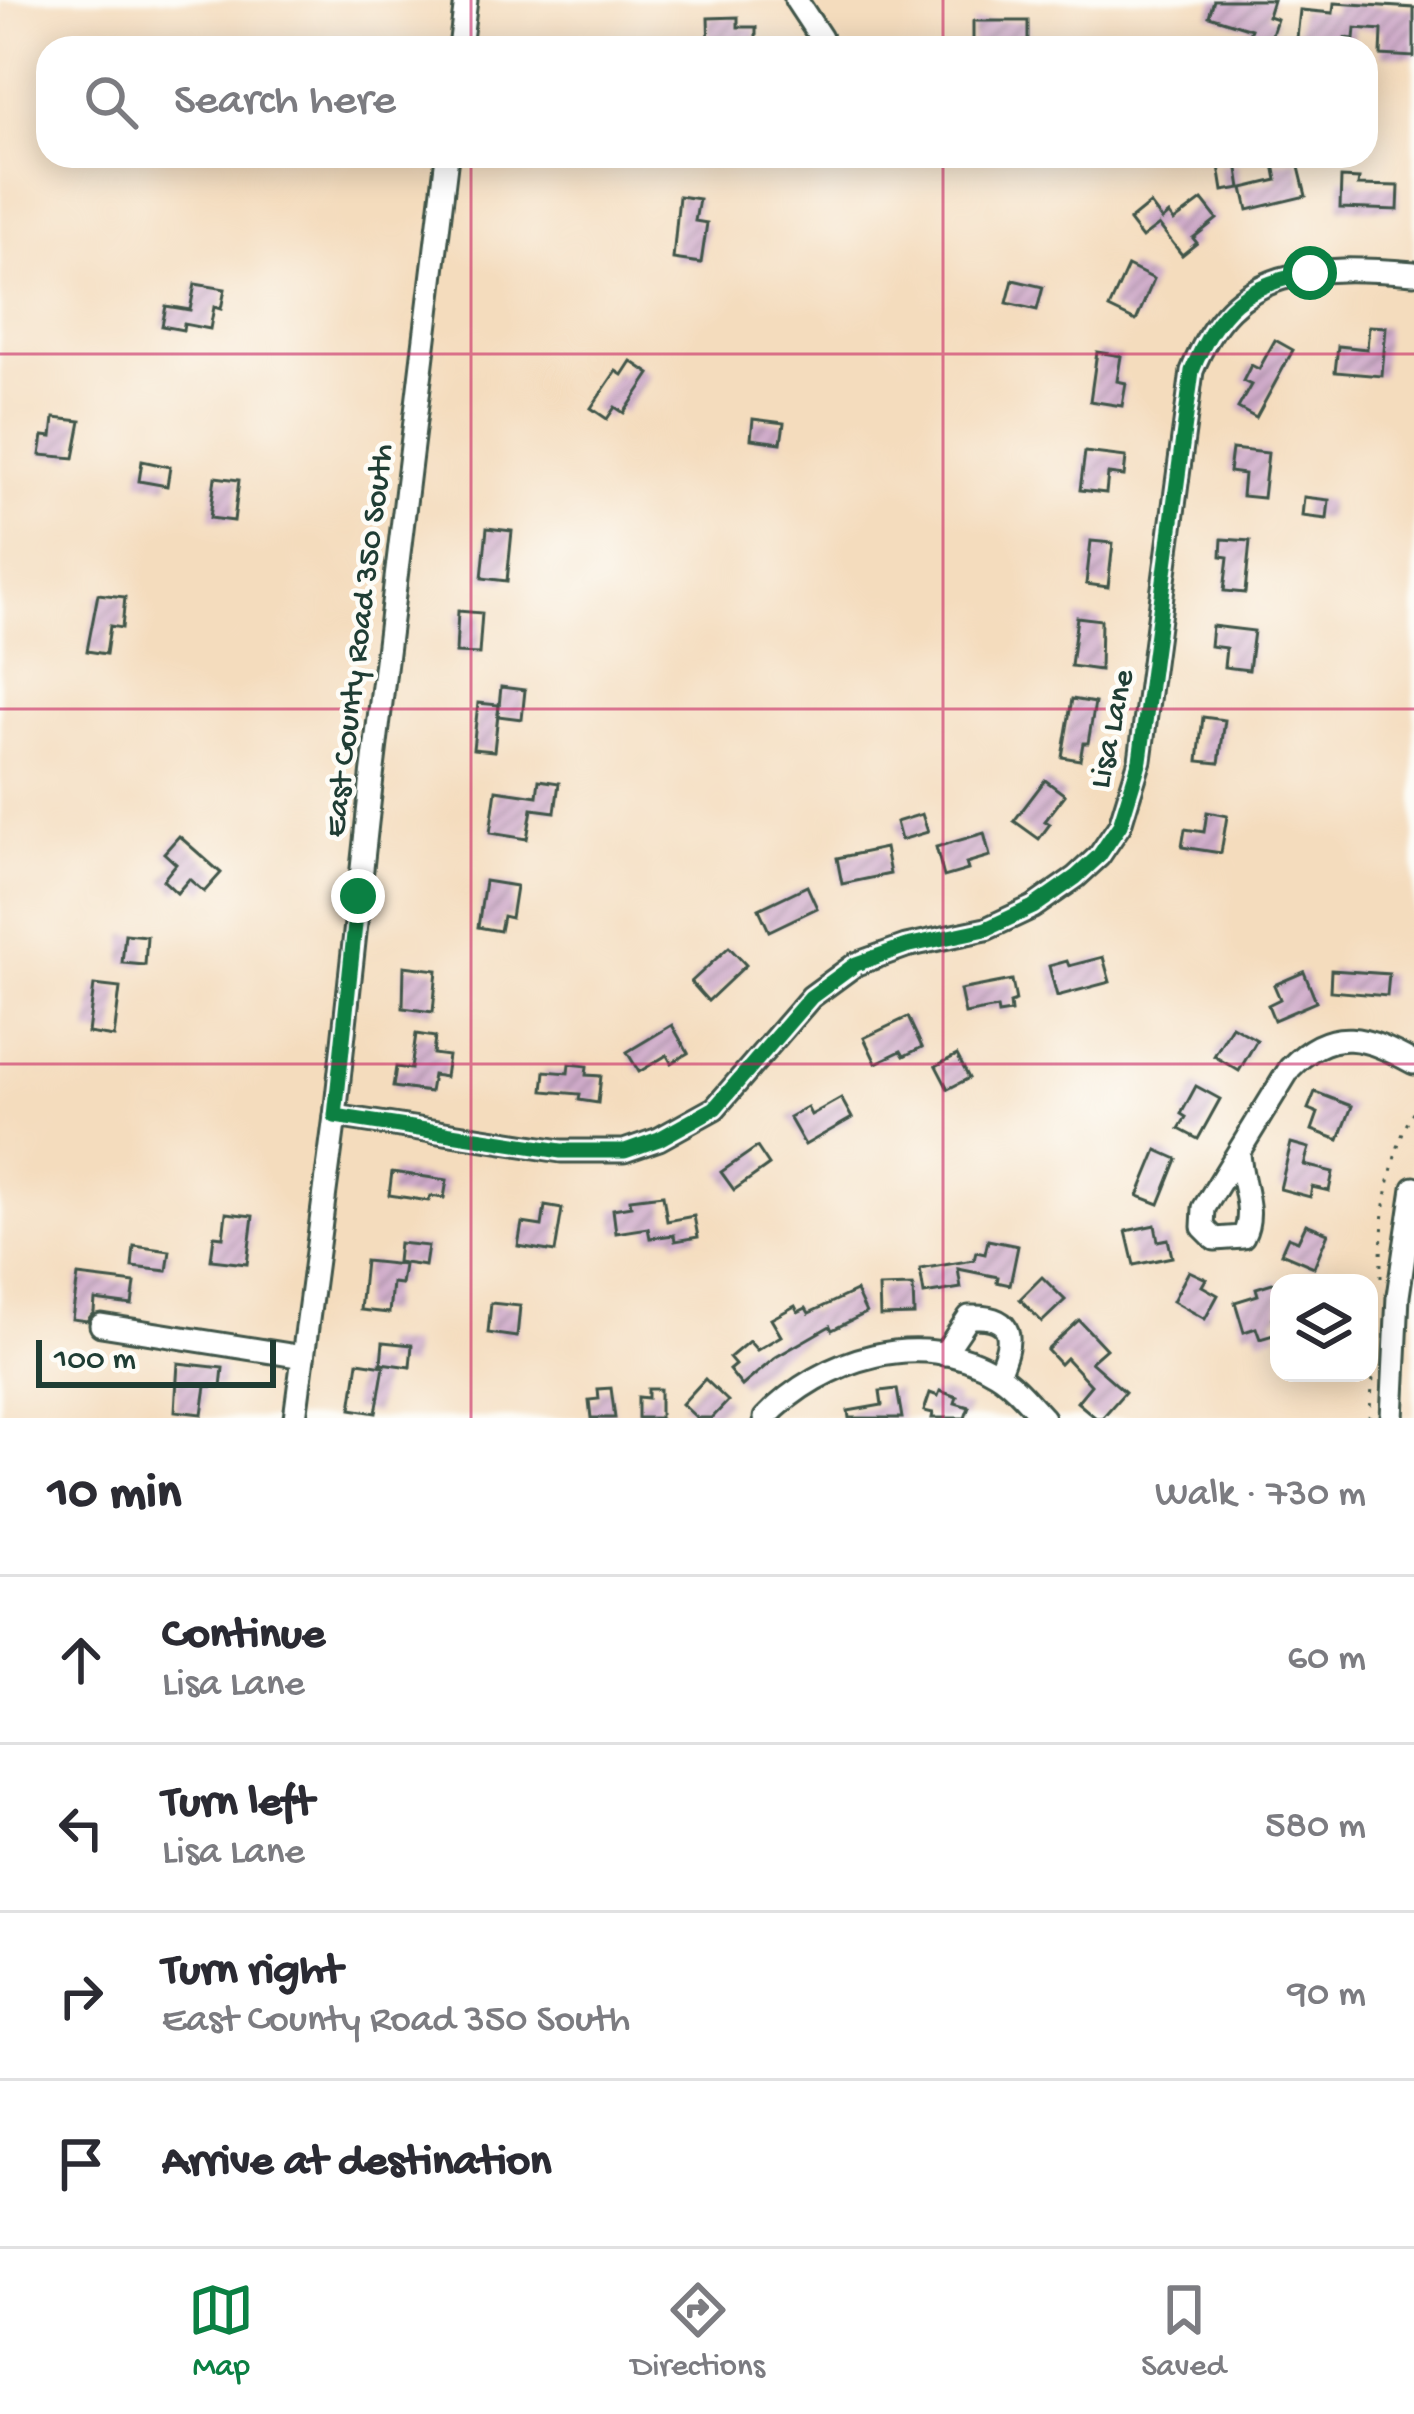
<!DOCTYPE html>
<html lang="en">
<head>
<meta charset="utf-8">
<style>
	:root { --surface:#fff; --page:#f2f2f3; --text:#2b2b33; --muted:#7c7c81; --line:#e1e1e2; --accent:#0b8043 }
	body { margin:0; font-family:"Gochi Hand",sans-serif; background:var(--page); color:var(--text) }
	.controls { position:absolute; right:36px; bottom:36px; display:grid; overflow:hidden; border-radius:24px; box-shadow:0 6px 30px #0003 }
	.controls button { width:108px; height:108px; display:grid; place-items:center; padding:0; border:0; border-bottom:3px solid var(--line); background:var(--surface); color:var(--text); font:60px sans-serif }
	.scale { position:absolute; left:36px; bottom:30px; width:240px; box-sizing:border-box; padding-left:12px; border:6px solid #1f3d34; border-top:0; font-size:33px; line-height:42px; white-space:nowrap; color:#1f3d34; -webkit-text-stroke:9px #fdfcf7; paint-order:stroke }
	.stop { position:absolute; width:36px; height:36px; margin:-27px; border:9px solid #0b8043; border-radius:50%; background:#fff }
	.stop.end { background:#0b8043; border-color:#fff; box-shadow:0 3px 12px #0008 }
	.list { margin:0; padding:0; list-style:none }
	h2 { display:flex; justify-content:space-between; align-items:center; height:156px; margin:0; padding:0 48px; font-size:51px }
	h2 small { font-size:39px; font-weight:400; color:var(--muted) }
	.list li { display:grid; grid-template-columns:78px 1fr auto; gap:36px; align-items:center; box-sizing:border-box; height:168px; padding:0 48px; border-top:3px solid var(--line) }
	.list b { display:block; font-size:45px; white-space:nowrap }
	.list p { margin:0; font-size:39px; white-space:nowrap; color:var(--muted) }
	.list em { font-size:39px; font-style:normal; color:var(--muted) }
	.icon { flex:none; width:66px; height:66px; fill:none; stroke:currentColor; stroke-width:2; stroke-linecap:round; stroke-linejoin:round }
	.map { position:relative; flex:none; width:1414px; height:1418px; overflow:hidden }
	.search { position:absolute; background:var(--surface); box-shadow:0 6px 30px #0003; left:36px; right:36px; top:36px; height:132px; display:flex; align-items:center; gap:30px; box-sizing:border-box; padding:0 42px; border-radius:36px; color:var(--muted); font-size:45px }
	.sheet { height:828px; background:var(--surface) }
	nav { display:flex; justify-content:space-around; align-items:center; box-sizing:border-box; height:168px; border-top:3px solid var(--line); background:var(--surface); font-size:33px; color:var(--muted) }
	nav a { display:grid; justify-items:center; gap:6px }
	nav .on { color:var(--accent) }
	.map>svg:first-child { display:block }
</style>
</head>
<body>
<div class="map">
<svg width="1414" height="1418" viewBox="0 0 1414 1418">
	<defs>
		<pattern id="building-hatch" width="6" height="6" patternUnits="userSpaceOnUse" patternTransform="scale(3)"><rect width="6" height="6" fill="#cfaac9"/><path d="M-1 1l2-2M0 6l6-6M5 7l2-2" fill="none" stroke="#a78ca4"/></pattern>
	</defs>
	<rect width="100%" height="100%" fill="#fdfcf7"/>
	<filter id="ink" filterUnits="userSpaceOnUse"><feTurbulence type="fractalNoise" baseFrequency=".00833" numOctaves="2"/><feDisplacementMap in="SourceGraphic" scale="24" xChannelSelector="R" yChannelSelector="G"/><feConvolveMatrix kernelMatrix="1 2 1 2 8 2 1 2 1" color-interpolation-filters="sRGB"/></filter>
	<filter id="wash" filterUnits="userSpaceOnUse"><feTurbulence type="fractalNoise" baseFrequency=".004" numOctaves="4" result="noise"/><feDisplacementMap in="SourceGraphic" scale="48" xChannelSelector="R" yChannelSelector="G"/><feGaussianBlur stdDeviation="2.7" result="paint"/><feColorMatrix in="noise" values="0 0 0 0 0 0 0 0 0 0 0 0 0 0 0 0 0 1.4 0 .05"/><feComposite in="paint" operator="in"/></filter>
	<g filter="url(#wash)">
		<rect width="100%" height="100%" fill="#f4dcbd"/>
		<g id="blocks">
			<g fill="url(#building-hatch)">
				<polygon points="1214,0 1273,0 1268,16 1277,19 1269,43 1248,37 1251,29 1209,16"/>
				<polygon points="1334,3 1414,8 1414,57 1381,55 1382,30 1355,28 1354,39 1345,38 1344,47 1296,48 1300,10 1333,13"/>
				<polygon points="738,17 738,27 756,27 756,48 709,48 708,18"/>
				<polygon points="973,21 1028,21 1028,48 973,47"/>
				<polygon points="1297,159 1306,196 1248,210 1243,188 1277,180 1274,164"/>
				<polygon points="1237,163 1241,188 1223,191 1219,166"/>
				<polygon points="1341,178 1359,179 1358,185 1399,186 1398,210 1340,208"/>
				<polygon points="679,196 699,199 695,221 707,223 701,263 673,259"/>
				<polygon points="1202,200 1217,219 1193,238 1197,243 1182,255 1159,225 1142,238 1129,221 1150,204 1162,220 1169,214 1174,221"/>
				<polygon points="1128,266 1154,279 1136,321 1109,308"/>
				<polygon points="1013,280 1043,287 1037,310 1007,303"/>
				<polygon points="195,284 225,289 221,309 214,307 210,329 184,324 183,330 162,326 166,306 190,310"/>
				<polygon points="1369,326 1386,327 1382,376 1335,372 1338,346 1367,349"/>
				<polygon points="1275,340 1293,350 1256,418 1238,408 1251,385 1243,381 1251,365 1259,369"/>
				<polygon points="1097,352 1121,356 1117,381 1126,383 1122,406 1090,401"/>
				<polygon points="631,361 650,374 624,413 615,407 607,419 591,408 616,371 622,375"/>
				<polygon points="54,418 81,421 74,458 40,455 43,436 52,437"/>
				<polygon points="753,419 784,423 781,443 751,439"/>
				<polygon points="1232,449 1268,453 1263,498 1242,496 1244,474 1229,472"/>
				<polygon points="1085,452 1126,457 1124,476 1108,474 1106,493 1080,490"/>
				<polygon points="142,461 170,467 167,486 139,481"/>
				<polygon points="215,477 239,480 234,521 210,518"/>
				<polygon points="1304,497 1329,500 1327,519 1302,516"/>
				<polygon points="487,528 512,531 507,581 482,578"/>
				<polygon points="1222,539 1250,541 1245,593 1224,591 1228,557 1221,556"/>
				<polygon points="1091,541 1113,543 1108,587 1086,584"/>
				<polygon points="98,594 125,597 122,628 110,626 106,654 87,651"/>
				<polygon points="458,611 482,613 479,654 456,653"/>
				<polygon points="1077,617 1101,620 1100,670 1071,666"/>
				<polygon points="1212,626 1254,631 1249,670 1224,667 1226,648 1210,646"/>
				<polygon points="501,687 525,690 522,719 498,716"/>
				<polygon points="1072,699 1095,703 1088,743 1083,743 1080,760 1062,757"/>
				<polygon points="478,703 499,705 494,751 473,749"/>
				<polygon points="1203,717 1225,720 1219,763 1198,761"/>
				<polygon points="539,780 559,783 555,812 532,809 527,839 490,833 496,790 537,796"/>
				<polygon points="1045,780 1065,795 1045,821 1050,824 1039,839 1014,821"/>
				<polygon points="1207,812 1227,816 1221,853 1182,847 1185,829 1204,832"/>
				<polygon points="922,814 928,832 901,840 896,822"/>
				<polygon points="984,833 990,856 966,863 968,870 944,877 936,847"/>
				<polygon points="179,836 221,873 204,892 189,879 177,893 163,880 176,864 164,853"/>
				<polygon points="885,848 890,874 842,884 837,858"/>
				<polygon points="485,881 516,886 511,918 503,916 500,931 478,927"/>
				<polygon points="807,886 817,908 769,931 759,909"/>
				<polygon points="125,934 147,936 145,965 122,963"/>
				<polygon points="729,947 746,965 708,1001 691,982"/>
				<polygon points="1103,957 1110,982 1057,996 1049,966 1067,961 1069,966"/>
				<polygon points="404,966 437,970 433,1012 403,1008"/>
				<polygon points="1331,970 1389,974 1387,996 1330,991"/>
				<polygon points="1304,972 1316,1002 1274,1020 1268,1005 1280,999 1274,985"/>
				<polygon points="1012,980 1016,1001 1010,1003 1011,1012 998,1014 997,1008 965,1014 960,990"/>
				<polygon points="94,985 120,988 114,1037 88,1033"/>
				<polygon points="908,1017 922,1047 904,1056 901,1051 876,1063 864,1038"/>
				<polygon points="672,1025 688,1053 671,1063 667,1055 639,1072 627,1052"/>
				<polygon points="1232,1026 1257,1040 1239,1071 1214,1056"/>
				<polygon points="416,1034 435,1037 433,1054 448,1056 445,1077 433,1075 430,1092 393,1087 396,1067 411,1069"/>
				<polygon points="957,1055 969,1078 948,1089 936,1066"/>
				<polygon points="569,1064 587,1066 586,1075 601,1076 598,1103 579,1100 580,1094 543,1091 545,1071 568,1073"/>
				<polygon points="1196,1086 1220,1099 1198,1139 1179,1129 1186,1117 1181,1114"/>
				<polygon points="1315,1092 1352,1106 1339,1140 1312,1130 1318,1113 1308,1109"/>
				<polygon points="841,1098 852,1118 805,1145 789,1117 807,1107 811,1115"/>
				<polygon points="1291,1143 1309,1148 1304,1165 1333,1172 1329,1191 1312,1187 1310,1197 1280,1189"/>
				<polygon points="757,1147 769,1165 734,1190 721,1172"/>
				<polygon points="1157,1150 1177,1159 1159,1204 1138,1196"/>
				<polygon points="392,1172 447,1180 444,1198 430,1196 429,1201 389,1195"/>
				<polygon points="663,1195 667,1221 694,1216 698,1237 675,1241 674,1235 650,1238 648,1228 616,1233 613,1209 631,1206 630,1199"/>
				<polygon points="545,1206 562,1209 555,1252 518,1246 522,1223 542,1226"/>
				<polygon points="226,1213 253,1216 247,1264 211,1260 214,1236 223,1237"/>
				<polygon points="1306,1224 1328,1233 1314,1267 1281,1253 1288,1237 1298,1241"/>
				<polygon points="1155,1225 1158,1241 1168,1239 1172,1257 1134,1265 1126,1231"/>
				<polygon points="988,1240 1018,1246 1010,1285 997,1282 998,1277 958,1269 961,1288 924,1294 920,1269 974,1260 976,1252 985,1254"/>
				<polygon points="399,1243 428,1246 425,1266 397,1262"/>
				<polygon points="134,1246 170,1251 167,1271 132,1267"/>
				<polygon points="365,1261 404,1265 401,1284 392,1283 389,1313 360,1310"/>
				<polygon points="1189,1271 1206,1279 1202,1286 1218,1295 1205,1319 1173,1301"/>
				<polygon points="78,1276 135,1283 132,1305 95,1300 94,1312 87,1321 72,1319"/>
				<polygon points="1042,1277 1065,1300 1042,1322 1020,1299"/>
				<polygon points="1279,1281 1279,1316 1273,1318 1277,1334 1260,1339 1256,1328 1244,1332 1235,1302 1258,1295 1256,1288"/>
				<polygon points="913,1286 914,1315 880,1316 879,1287"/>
				<polygon points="856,1291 866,1313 832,1330 830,1326 776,1357 742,1386 729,1370 735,1365 729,1358 749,1341 757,1350 781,1336 771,1319 795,1306 798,1312 806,1308 809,1313"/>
				<polygon points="491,1303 520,1306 517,1337 488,1333"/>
				<polygon points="1079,1320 1106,1349 1091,1362 1125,1392 1102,1418 1096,1418 1077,1402 1091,1385 1066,1358 1060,1364 1047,1350"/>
				<polygon points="383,1342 412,1345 410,1367 381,1363"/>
				<polygon points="358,1362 384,1366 376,1413 351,1409"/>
				<polygon points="178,1363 223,1368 221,1387 206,1386 202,1414 175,1411"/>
				<polygon points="705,1379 728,1401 712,1418 697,1418 682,1404"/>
				<polygon points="611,1388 615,1418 591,1418 589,1400 599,1399 598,1389"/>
				<polygon points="648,1389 660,1389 660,1418 638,1418 638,1397 648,1398"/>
				<polygon points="897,1389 902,1418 849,1418 848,1411 882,1405 880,1391"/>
				<polygon points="940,1391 957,1397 955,1403 969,1407 965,1418 932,1418 933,1413 924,1411 930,1393 938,1396"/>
			</g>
		</g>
	</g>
	<g filter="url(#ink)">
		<use href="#blocks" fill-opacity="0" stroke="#3f5549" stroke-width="3"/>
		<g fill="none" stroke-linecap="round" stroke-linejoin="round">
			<defs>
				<g id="minor">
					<polyline points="796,0 821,38"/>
					<polyline points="460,48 466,0"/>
					<path d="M335 1116 561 1151H624L659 1139 715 1108 811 997 856 964 906 946 986 929 1033 907 1076 877 1099 856 1120 825 1140 760 1192 371C1234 264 1313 265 1414 273"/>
					<path d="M1239 1152C1240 1182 1257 1211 1243 1237L1215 1239 1203 1227 1204 1208 1290 1068C1332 1024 1367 1037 1414 1063"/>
					<polyline points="101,1325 303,1357"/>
					<path d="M944 1354 969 1317C1016 1315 1014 1339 998 1373"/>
					<polyline points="295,1418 335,1116 372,777 447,156"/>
					<path d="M765 1418C822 1358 921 1327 996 1373 1014 1384 1029 1403 1043 1418"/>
					<polyline points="1392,1418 1398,1296 1414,1188"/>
				</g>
			</defs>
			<use href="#minor" stroke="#3f5549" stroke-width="27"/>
			<g stroke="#3f5549" stroke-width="3" stroke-dasharray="3 9" stroke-linecap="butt">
				<path d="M1381 1278C1380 1224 1387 1158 1414 1110"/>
				<polyline points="1369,1418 1375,1359"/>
			</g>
			<use href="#minor" stroke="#fff" stroke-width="21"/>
		</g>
	</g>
	<g fill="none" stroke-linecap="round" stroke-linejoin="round" filter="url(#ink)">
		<path stroke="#0b8043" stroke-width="15" d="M358 896 335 1116 561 1151H625L659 1139 715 1108 811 997 856 964 906 946 986 929 1033 907 1076 877 1099 856 1120 825 1140 760 1192 371C1217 309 1245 284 1310 273"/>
	</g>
	<path fill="none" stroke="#c2185b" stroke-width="3" stroke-opacity="0.55" d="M471 0V48M943 0V48M471 156V1418M943 156V1418M0 354H1414M0 709H1414M0 1064H1414"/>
	<g text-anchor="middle" stroke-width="9" stroke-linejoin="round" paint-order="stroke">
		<g font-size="33" fill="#1f3d34" stroke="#fdfcf7">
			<text transform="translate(355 640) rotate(-83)" y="12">East County Road 350 South</text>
			<text transform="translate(1108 728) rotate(-78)" y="12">Lisa Lane</text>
		</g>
	</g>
</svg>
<div class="controls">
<button><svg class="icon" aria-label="layers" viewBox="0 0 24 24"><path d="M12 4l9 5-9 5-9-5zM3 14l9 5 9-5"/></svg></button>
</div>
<div class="scale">100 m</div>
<div class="stop" style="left:1310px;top:273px"></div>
<div class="stop end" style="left:358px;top:896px"></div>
<div class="search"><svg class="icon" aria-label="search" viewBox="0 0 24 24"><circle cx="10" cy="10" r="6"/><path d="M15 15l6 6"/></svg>Search here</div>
</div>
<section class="sheet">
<h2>10 min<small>Walk · 730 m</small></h2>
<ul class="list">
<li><svg class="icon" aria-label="ahead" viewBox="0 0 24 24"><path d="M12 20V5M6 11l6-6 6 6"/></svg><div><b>Continue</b><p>Lisa Lane</p></div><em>60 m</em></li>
<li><svg class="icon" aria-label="left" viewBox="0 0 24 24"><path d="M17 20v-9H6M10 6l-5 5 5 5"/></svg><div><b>Turn left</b><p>Lisa Lane</p></div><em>580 m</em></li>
<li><svg class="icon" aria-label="right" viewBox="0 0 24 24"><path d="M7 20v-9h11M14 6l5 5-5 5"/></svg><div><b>Turn right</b><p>East County Road 350 South</p></div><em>90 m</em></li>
<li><svg class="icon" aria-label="arrive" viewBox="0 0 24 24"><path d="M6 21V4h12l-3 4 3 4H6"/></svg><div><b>Arrive at destination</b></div></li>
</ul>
</section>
<nav>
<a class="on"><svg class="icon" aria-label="map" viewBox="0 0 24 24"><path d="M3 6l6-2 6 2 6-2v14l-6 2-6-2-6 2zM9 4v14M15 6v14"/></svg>Map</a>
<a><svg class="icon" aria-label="directions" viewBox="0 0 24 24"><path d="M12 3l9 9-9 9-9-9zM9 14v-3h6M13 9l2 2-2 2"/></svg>Directions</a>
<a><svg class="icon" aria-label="saved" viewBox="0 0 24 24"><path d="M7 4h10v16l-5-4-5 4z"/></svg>Saved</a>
</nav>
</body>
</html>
